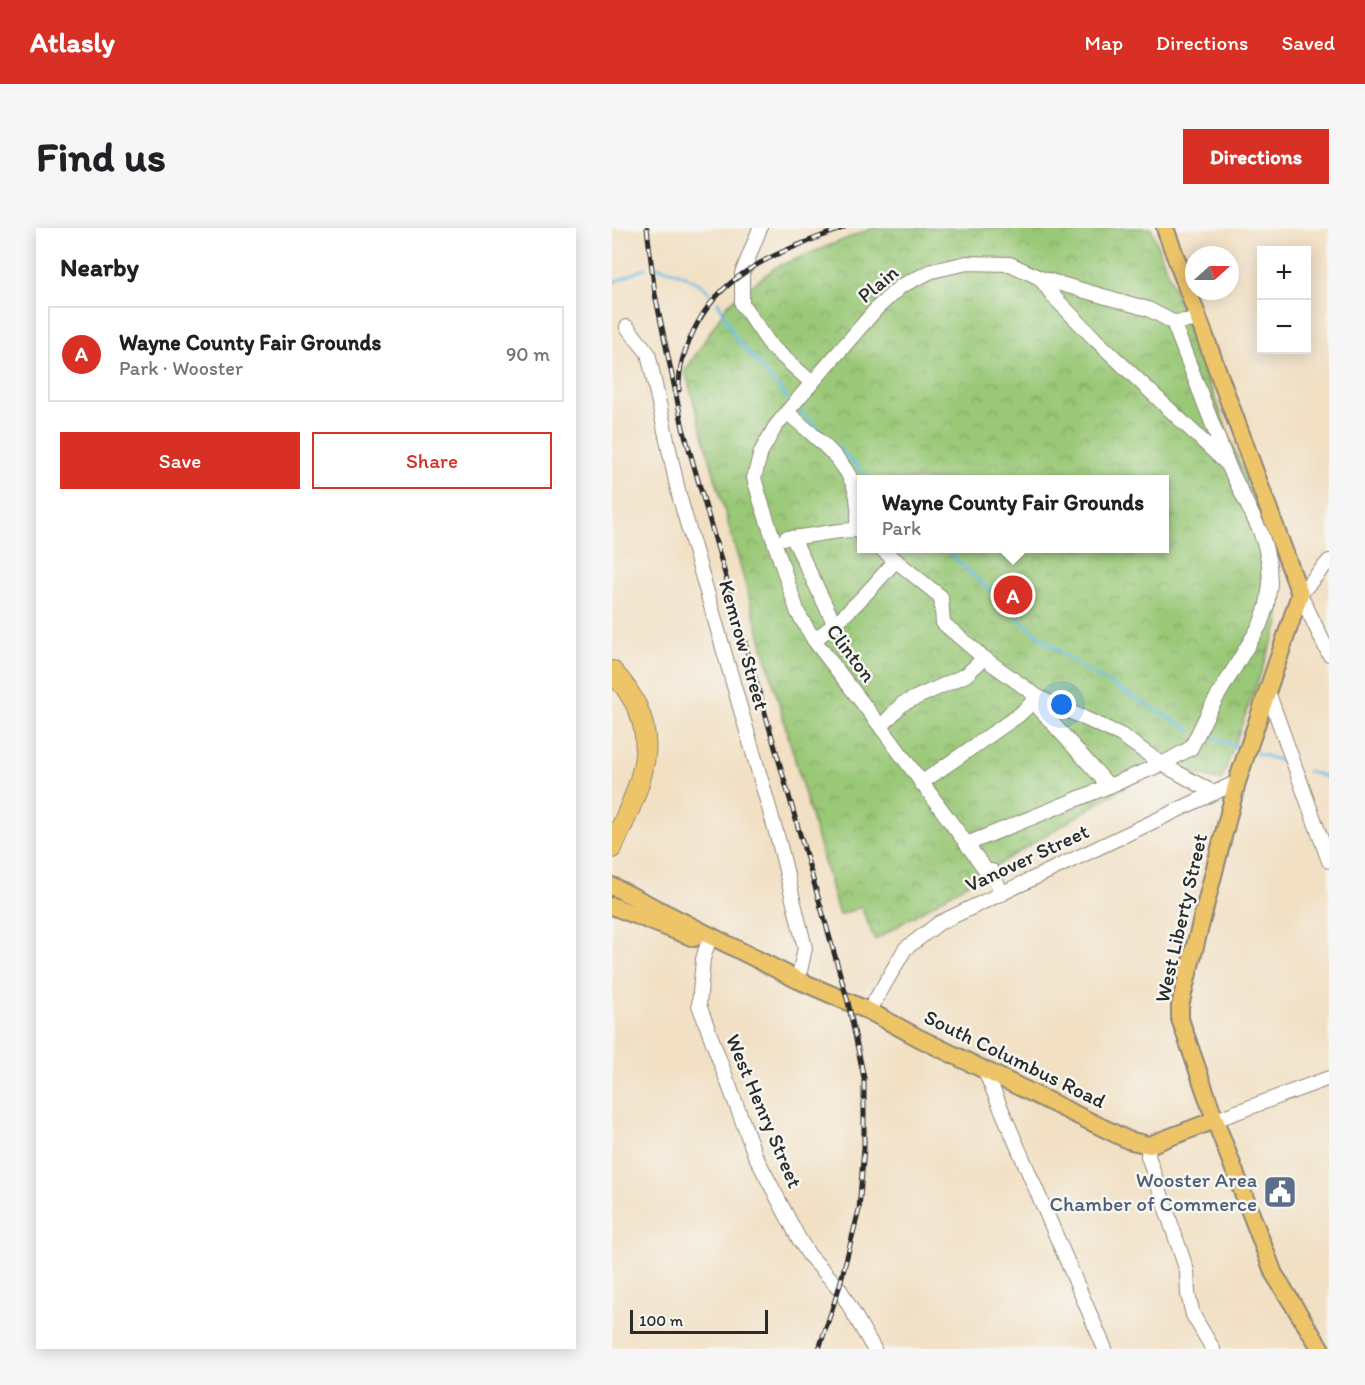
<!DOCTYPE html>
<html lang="en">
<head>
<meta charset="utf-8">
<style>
	:root { --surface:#fff; --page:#f6f6f6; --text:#202124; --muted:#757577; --line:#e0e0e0; --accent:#d93025 }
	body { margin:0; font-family:Itim,sans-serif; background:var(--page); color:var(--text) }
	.controls { position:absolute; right:18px; top:18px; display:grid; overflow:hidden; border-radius:0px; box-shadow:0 3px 15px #0003 }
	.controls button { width:54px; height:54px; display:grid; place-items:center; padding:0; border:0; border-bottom:2px solid var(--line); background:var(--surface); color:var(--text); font:30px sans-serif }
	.compass { position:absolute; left:573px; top:18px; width:54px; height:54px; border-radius:50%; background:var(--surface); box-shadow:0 3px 15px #0003; rotate:69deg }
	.scale { position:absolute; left:18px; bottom:15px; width:138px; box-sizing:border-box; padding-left:6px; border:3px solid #2b2b2b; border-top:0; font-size:16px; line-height:21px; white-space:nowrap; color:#2b2b2b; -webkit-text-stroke:4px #f6f6f2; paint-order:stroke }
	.you { position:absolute; left:450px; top:477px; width:21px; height:21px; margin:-15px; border:4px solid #fff; border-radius:50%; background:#1a73e8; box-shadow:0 0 0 9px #1a73e833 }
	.badge { display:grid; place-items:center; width:39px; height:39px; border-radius:50%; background:var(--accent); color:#fff; font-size:20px; font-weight:700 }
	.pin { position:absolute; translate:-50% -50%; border:3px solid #fff; box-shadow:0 2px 6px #0006 }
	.popup { position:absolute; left:245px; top:247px; width:312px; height:78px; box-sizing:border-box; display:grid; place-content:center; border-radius:0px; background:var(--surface); filter:drop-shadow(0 2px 4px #0005); font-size:20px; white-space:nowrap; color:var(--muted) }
	.popup b { font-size:22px; color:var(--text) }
	.popup::after { content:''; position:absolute; left:50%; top:100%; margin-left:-12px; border:12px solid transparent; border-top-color:var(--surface) }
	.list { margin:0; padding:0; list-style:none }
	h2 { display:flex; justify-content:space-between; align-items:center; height:78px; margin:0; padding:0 24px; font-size:26px }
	h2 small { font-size:20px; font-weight:400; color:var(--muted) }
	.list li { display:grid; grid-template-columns:39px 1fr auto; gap:18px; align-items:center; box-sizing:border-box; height:96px; margin:0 12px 12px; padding:0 12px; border:2px solid var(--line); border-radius:0px }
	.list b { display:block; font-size:22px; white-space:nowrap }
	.list p { margin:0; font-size:20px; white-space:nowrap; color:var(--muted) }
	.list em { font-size:20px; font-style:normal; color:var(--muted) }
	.actions { display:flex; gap:12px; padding:18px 24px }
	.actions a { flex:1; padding:14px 0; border:2px solid var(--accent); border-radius:0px; text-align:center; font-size:21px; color:var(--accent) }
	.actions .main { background:var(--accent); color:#fff }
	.map { position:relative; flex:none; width:717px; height:1121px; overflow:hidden; border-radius:0px }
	header { display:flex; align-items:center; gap:36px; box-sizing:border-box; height:84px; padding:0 30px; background:var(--accent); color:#fff }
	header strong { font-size:28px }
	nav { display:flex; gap:33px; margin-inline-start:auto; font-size:21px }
	.intro { display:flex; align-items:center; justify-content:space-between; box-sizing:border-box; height:144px; padding:0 36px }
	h1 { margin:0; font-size:42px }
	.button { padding:15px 27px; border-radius:0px; background:var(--accent); color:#fff; font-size:21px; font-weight:700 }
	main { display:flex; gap:36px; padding:0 36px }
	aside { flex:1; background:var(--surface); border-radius:0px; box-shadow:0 3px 15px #0003 }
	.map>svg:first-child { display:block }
</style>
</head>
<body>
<header>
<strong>Atlasly</strong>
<nav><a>Map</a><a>Directions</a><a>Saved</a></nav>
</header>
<div class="intro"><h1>Find us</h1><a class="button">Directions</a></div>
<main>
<aside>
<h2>Nearby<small></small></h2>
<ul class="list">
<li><span class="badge">A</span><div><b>Wayne County Fair Grounds</b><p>Park · Wooster</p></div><em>90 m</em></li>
</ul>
<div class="actions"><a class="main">Save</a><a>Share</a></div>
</aside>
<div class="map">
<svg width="717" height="1121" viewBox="0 0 717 1121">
	<defs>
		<pattern id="park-crowns" width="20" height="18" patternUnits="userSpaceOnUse" patternTransform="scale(1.5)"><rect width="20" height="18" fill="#99c876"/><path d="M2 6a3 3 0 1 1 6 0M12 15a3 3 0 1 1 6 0" fill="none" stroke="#7da361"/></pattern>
	</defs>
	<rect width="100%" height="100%" fill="#f6f6f2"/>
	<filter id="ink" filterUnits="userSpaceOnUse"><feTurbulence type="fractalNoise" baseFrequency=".0167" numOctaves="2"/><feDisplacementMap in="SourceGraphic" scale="12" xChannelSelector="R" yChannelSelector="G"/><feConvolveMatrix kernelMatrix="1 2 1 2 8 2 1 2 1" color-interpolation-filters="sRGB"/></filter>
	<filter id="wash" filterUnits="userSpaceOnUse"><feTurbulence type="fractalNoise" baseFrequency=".008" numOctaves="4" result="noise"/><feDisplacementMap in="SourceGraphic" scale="24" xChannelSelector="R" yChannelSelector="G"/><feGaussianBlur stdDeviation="1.35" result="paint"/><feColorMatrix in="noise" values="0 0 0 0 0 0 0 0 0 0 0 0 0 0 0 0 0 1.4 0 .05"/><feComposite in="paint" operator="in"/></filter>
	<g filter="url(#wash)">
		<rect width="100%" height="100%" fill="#f2e0c4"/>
		<path fill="url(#park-crowns)" stroke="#627a50" stroke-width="1.5" fill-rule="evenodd" d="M261 0H539L651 298 664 338 667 396 609 553 550 536 263 712 249 679 227 687 73 143 116 76 164 39ZM249 252H552V320H249Z"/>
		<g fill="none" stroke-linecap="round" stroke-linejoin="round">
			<g stroke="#67bce4" stroke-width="3">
				<path d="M44 39C62 42 86 52 98 65"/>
				<polyline points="0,55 33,40"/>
				<polyline points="106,74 123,109 176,171"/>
				<polyline points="187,182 259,252"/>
				<polyline points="332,320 422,404 472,441 579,502"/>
				<polyline points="594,507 628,520"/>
				<polyline points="644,525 676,535"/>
				<polyline points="696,543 717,550"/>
			</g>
		</g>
	</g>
	<g filter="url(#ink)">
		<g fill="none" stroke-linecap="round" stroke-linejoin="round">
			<defs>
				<g id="minor">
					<polyline points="148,0 130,46 130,76 159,118 200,155"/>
					<polyline points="428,50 442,69 483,111 614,235"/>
					<polyline points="15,99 36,125 67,267 168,618 193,720 186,752"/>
					<path d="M175 184C203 210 245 237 246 279 247 286 245 294 244 302"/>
					<path d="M174 310C198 309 220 302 244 302"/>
					<polyline points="181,310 223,397"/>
					<polyline points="268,320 329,369 331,395 372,430 426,469 509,507 550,536 602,565"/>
					<polyline points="717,333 688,366 717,426"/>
					<path d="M202 412C234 389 258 362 284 332"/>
					<polyline points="656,464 717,633"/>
					<polyline points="426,469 427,480 497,558"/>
					<polyline points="269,499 290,476 354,447 372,430"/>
					<polyline points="309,555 407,487 426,469"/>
					<polyline points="355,616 497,558 550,536 579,520 598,481 648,397 655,377 658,356 657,336 653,318 648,303 617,239 561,94"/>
					<polyline points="390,666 380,643 376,645 269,499 202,412 186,385 149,274 142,250 149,224 163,199 179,179 266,79 289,58 320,43 355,35 398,36 428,50 536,81 561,94 586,92"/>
					<polyline points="98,708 91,731 87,777 143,927 187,1011 197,1027 227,1060 262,1121"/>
					<polyline points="257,783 293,721 327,695 625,554"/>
					<polyline points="372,841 493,1121"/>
					<polyline points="603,892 717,850"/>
					<polyline points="537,917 536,928 575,1043 576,1066 581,1087 601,1121"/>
				</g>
				<g id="major">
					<polyline points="553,0 688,366 625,554 572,761 568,778 568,791 603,892 662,1046 709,1121"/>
					<polyline points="0,658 186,752 257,783 307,810 516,912 537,917 603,892"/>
					<polyline points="0,678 82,710"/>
				</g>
				<path id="highway" d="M0 443C58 505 29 555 0 620"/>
			</defs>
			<use href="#minor" stroke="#8e8678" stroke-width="16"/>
			<use href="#major" stroke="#8e8678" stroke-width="20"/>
			<use href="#highway" stroke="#8e8678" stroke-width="22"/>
			<use href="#minor" stroke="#fff" stroke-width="14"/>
			<use href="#major" stroke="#eec469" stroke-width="16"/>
			<use href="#highway" stroke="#eec469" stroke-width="20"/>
			<defs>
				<g id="rail">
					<polyline points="35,0 43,66 71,200 219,714 236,774 252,850 252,919 247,982 227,1060 207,1121"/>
					<path d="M67 162C67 137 71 127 81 104 110 41 171 23 231 0"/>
				</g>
			</defs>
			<use href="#rail" stroke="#2b2b2b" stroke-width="5"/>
			<use href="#rail" stroke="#f6f6f2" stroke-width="3" stroke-dasharray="9" stroke-linecap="butt"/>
		</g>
	</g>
	<defs>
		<symbol id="civic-square" viewBox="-11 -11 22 22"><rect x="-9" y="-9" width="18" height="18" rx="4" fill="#5c6f8a" stroke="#f6f6f2"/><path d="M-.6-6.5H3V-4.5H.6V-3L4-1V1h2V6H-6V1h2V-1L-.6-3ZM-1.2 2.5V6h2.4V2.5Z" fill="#fff"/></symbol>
	</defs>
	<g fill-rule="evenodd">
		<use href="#civic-square" x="649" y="945" width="38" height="38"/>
	</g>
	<g text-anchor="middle" stroke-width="5" stroke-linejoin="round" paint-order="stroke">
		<g font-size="21" fill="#2b2b2b" stroke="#f6f6f2">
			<text transform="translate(266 56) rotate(-40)" y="7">Plain</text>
			<text transform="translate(132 417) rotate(74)" y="7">Kemrow Street</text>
			<text transform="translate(239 425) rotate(53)" y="7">Clinton</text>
			<text transform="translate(415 630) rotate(-25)" y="7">Vanover Street</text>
			<text transform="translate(569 690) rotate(-77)" y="7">West Liberty Street</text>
			<text transform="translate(403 831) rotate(26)" y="7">South Columbus Road</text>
			<text transform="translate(152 883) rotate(67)" y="7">West Henry Street</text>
		</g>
		<g font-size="21" fill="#4e5e75" stroke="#f6f6f2" text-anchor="end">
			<text x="645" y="959">Wooster Area<tspan x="645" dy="24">Chamber of Commerce</tspan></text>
		</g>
	</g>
</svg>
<div class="controls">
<button>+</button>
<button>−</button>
</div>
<svg class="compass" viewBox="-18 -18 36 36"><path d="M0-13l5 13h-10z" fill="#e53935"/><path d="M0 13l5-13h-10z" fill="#757577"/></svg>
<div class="scale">100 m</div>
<div class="you"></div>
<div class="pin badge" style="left:401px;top:367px">A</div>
<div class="popup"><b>Wayne County Fair Grounds</b>Park</div>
</div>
</main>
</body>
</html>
